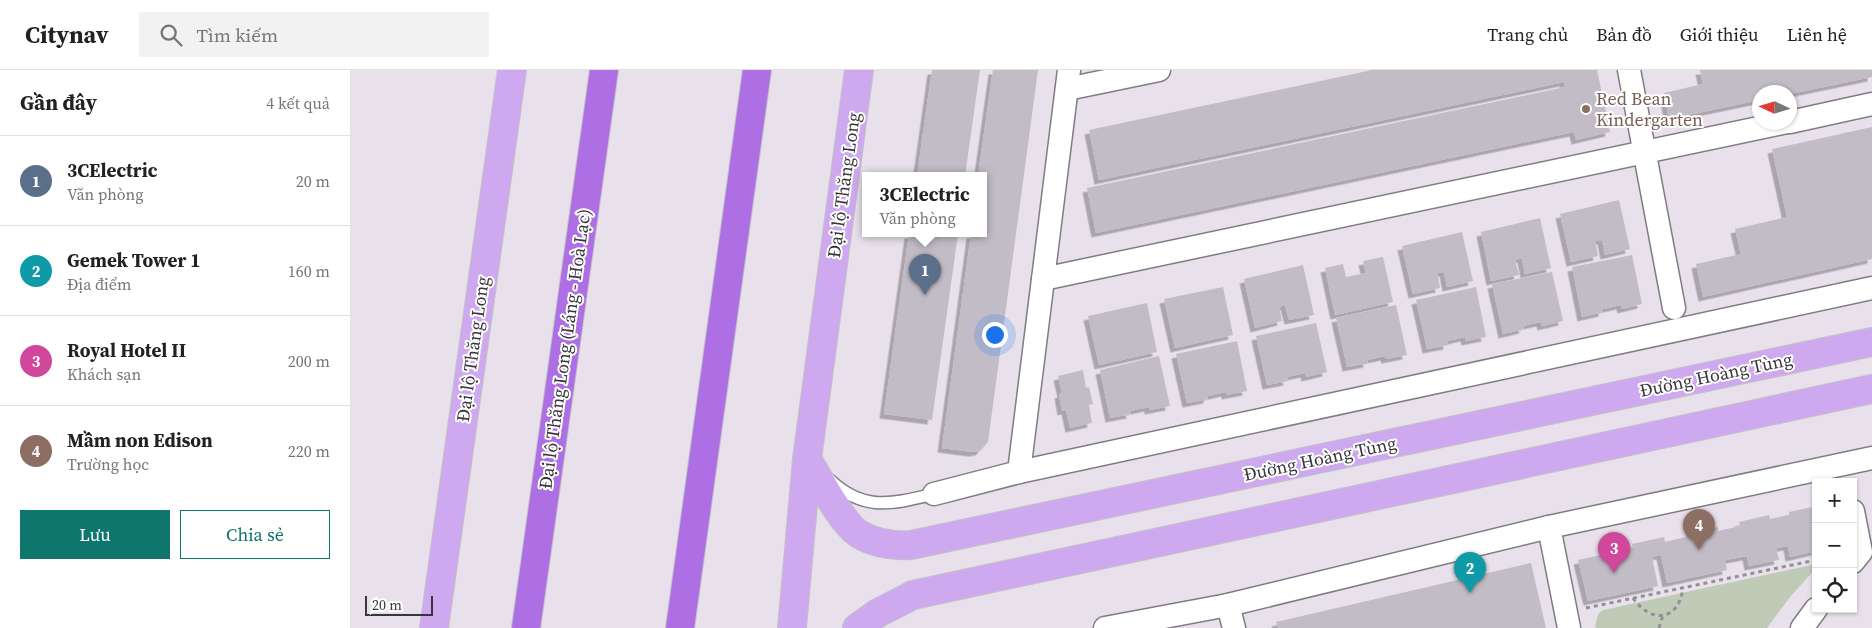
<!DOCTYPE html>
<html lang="vi">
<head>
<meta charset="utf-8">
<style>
	:root { --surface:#fff; --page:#f2f2f2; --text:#222; --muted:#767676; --line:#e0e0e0; --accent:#0f766e }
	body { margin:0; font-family:"Source Serif 4",serif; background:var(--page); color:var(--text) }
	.controls { position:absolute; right:15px; bottom:15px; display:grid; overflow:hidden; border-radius:0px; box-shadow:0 1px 4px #0004 }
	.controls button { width:45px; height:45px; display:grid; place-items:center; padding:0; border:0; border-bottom:1px solid var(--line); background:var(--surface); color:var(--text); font:25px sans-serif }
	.compass { position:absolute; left:1402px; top:15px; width:45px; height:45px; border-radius:50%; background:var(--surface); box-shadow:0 1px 4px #0004; rotate:274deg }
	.scale { position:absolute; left:15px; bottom:12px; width:68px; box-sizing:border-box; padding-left:5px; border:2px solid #38363a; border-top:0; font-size:14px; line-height:18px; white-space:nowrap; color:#38363a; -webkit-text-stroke:4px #fff; paint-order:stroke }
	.you { position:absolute; left:644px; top:264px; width:18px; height:18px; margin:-12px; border:4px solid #fff; border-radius:50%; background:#1a73e8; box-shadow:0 0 0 8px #1a73e833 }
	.badge { display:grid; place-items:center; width:32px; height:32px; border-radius:50%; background:var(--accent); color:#fff; font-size:16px; font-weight:700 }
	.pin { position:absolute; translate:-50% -41px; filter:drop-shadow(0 1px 2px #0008) }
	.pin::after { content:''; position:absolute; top:26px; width:18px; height:15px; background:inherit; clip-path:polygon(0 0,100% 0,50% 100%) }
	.popup { position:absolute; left:512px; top:102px; width:125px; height:65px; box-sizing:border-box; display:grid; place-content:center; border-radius:0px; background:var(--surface); filter:drop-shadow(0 1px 4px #0005); font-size:16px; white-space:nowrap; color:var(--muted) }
	.popup b { font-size:19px; color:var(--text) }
	.popup::after { content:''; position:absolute; left:50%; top:100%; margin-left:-10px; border:10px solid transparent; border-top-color:var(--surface) }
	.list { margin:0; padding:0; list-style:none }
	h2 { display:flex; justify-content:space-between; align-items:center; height:65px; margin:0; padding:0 20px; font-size:21px }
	h2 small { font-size:16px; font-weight:400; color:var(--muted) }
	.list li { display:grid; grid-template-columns:32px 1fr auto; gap:15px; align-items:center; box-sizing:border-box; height:90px; padding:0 20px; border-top:1px solid var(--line) }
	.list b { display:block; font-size:19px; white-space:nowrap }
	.list p { margin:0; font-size:16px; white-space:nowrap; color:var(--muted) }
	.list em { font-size:16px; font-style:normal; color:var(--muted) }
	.actions { display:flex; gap:10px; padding:15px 20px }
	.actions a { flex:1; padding:11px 0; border:1px solid var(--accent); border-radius:0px; text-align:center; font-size:18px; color:var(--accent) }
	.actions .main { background:var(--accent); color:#fff }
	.icon { flex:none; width:28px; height:28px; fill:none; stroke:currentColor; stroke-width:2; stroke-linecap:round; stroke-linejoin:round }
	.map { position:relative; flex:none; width:1522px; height:558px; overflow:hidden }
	header { display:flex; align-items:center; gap:30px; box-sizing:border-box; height:70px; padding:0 25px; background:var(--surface); border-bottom:1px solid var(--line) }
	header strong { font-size:24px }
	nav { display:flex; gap:28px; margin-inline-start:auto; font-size:18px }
	.search { width:350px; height:45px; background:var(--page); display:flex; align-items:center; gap:12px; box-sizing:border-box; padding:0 18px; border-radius:0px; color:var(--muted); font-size:19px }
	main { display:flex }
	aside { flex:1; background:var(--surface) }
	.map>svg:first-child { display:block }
</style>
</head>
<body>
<header>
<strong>Citynav</strong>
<div class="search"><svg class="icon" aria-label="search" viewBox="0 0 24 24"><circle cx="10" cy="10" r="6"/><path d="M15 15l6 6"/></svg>Tìm kiếm</div>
<nav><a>Trang chủ</a><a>Bản đồ</a><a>Giới thiệu</a><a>Liên hệ</a></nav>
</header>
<main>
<aside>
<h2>Gần đây<small>4 kết quả</small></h2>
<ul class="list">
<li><span class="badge" style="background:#5c6f8a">1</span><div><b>3CElectric</b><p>Văn phòng</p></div><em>20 m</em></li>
<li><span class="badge" style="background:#0f9aa8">2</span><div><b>Gemek Tower 1</b><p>Địa điểm</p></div><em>160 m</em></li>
<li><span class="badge" style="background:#d1479c">3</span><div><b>Royal Hotel II</b><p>Khách sạn</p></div><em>200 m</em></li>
<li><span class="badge" style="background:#8d6e63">4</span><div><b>Mầm non Edison</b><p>Trường học</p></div><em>220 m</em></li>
</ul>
<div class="actions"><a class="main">Lưu</a><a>Chia sẻ</a></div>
</aside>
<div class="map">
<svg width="1522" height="558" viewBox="0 0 1522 558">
	<defs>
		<filter id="shadow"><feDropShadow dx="-4.5" dy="4.5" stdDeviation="0" flood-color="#0004"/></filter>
	</defs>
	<rect width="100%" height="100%" fill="#e8e1eb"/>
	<polygon fill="#bfcab7" points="1466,494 1466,498 1440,527 1417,558 1247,558 1245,557 1248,544 1253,540"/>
	<g fill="#c2bcc6" filter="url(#shadow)">
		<polygon points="582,0 630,0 615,106 567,106"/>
		<polygon points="643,0 688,0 638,372 630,381 623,382 592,378 621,164 634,164 634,106 628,106"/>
		<polygon points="1022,0 1247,0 1260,62 1226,70 1224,62 746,163 737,118 1215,17 1214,12 749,110 739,60"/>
		<polygon points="1350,0 1522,0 1522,7 1440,24 1440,22 1410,22 1410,30 1319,49 1314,23 1353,14"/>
		<polygon points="1522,57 1522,189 1353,227 1346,194 1391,184 1385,159 1437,147 1422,79"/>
		<polygon points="1269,130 1280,179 1255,185 1252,170 1245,171 1248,186 1221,192 1210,144"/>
		<polygon points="1190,148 1201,198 1175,204 1172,188 1165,190 1169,205 1141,211 1131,162"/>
		<polygon points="1112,162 1123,211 1097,217 1094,202 1087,203 1090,218 1063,224 1052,176"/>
		<polygon points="559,164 608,164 582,350 534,344"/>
		<polygon points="1282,185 1292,234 1272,239 1271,235 1253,239 1253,242 1232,247 1222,197"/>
		<polygon points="1033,187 1043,232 985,245 975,198 993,194 996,207 1016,203 1013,191"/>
		<polygon points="953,195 964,245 939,250 935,235 929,237 932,251 905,258 894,209"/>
		<polygon points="1202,202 1213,251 1192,256 1191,252 1173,256 1174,259 1153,264 1142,214"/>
		<polygon points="873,217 883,265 825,278 814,229"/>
		<polygon points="1126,217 1136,267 1116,271 1115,267 1097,271 1098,275 1077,279 1066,230"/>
		<polygon points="797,233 807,282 749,295 738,246"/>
		<polygon points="1046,235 1057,285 1036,289 1035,286 1017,290 1018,293 997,297 986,248"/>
		<polygon points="966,253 977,302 956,307 955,303 937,307 938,311 917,315 906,266"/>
		<polygon points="887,271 897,321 876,325 876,322 858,326 858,329 837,333 826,284"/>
		<polygon points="809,286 820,336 799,340 799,337 780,341 781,344 760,348 750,300"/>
		<polygon points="733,300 736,318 739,317 743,334 739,335 742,353 720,358 716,340 712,341 709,324 712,323 708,306"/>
		<polygon points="1466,436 1466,481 1440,487 1438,476 1426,478 1429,490 1399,496 1397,486 1375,490 1377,500 1317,513 1311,485 1302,487 1308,516 1238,531 1228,490 1283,478 1282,474 1314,467 1315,472 1336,467 1336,464 1368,457 1368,461 1390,456 1389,452 1419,445 1420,449 1439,445 1439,442"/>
		<polygon points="1181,493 1196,558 928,558 926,552"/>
	</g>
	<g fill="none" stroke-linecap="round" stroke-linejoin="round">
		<defs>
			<path id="service" d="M480 410C514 442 542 434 584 424"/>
			<g id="minor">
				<polyline points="1279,0 1324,238"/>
				<polyline points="717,19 809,0"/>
				<polyline points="1440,52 1522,34"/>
				<polyline points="693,209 1437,52"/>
				<polyline points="669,402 719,0"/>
				<polyline points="584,424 669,402 1522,218"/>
				<polyline points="1503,441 1511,482 1503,492"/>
				<polyline points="1199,457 1219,558"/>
				<polyline points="878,535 884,558"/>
				<polyline points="755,558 878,535 1199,457 1522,388"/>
				<polyline points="1452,558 1466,539"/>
			</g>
			<g id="primary">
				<path d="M457 389C469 408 491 453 509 464 526 474 543 476 561 475L1522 272"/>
				<polyline points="84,558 162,0"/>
				<polyline points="442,558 457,389 509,0"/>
				<polyline points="507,558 528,543 563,525 1522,319"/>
			</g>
			<g id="motorway">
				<polyline points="176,558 254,0"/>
				<polyline points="330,558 407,0"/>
			</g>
		</defs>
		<use href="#service" stroke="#817b84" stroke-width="14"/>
		<use href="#minor" stroke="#817b84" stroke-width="25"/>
		<use href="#primary" stroke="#c3c3c4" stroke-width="30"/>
		<use href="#motorway" stroke="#c3c3c4" stroke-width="30"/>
		<g stroke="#948f96" stroke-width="3" stroke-dasharray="4 4" stroke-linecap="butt">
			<path d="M1283 528C1301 554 1329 551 1333 518"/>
			<polyline points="1236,538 1466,490"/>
			<polyline points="1309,558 1313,545"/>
		</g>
		<use href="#service" stroke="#fff" stroke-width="11"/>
		<use href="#minor" stroke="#fff" stroke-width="22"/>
		<use href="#primary" stroke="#cea9ef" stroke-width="28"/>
		<use href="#motorway" stroke="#ae6fe5" stroke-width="28"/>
	</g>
	<circle fill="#8d6e63" stroke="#fff" stroke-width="2" cx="1236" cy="39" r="5"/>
	<g text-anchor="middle" stroke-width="4" stroke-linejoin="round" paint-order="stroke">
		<g font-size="18" fill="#785e54" stroke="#fff" text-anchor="start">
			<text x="1246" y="35">Red Bean<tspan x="1246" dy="21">Kindergarten</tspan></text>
		</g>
		<g font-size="18" fill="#38363a" stroke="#fff">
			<text transform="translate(494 115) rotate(-82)" y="6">Đại lộ Thăng Long</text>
			<text transform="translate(123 279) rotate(-82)" y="6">Đại lộ Thăng Long</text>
			<text transform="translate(215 279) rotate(-82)" y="6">Đại lộ Thăng Long (Láng - Hoà Lạc)</text>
			<text transform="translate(1366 305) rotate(-12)" y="6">Đường Hoàng Tùng</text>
			<text transform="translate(970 389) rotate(-12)" y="6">Đường Hoàng Tùng</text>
		</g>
	</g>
</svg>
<div class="controls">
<button>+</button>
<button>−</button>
<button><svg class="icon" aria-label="locate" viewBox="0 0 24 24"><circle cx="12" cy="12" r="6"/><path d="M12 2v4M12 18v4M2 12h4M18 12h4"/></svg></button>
</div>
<svg class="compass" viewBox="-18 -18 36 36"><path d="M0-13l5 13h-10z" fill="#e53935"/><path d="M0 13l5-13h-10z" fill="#767676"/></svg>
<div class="scale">20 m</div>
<div class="you"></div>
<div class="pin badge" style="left:575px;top:225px;background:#5c6f8a">1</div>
<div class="popup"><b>3CElectric</b>Văn phòng</div>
<div class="pin badge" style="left:1120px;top:523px;background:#0f9aa8">2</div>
<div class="pin badge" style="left:1264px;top:503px;background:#d1479c">3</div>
<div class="pin badge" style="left:1349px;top:480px;background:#8d6e63">4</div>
</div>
</main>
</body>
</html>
